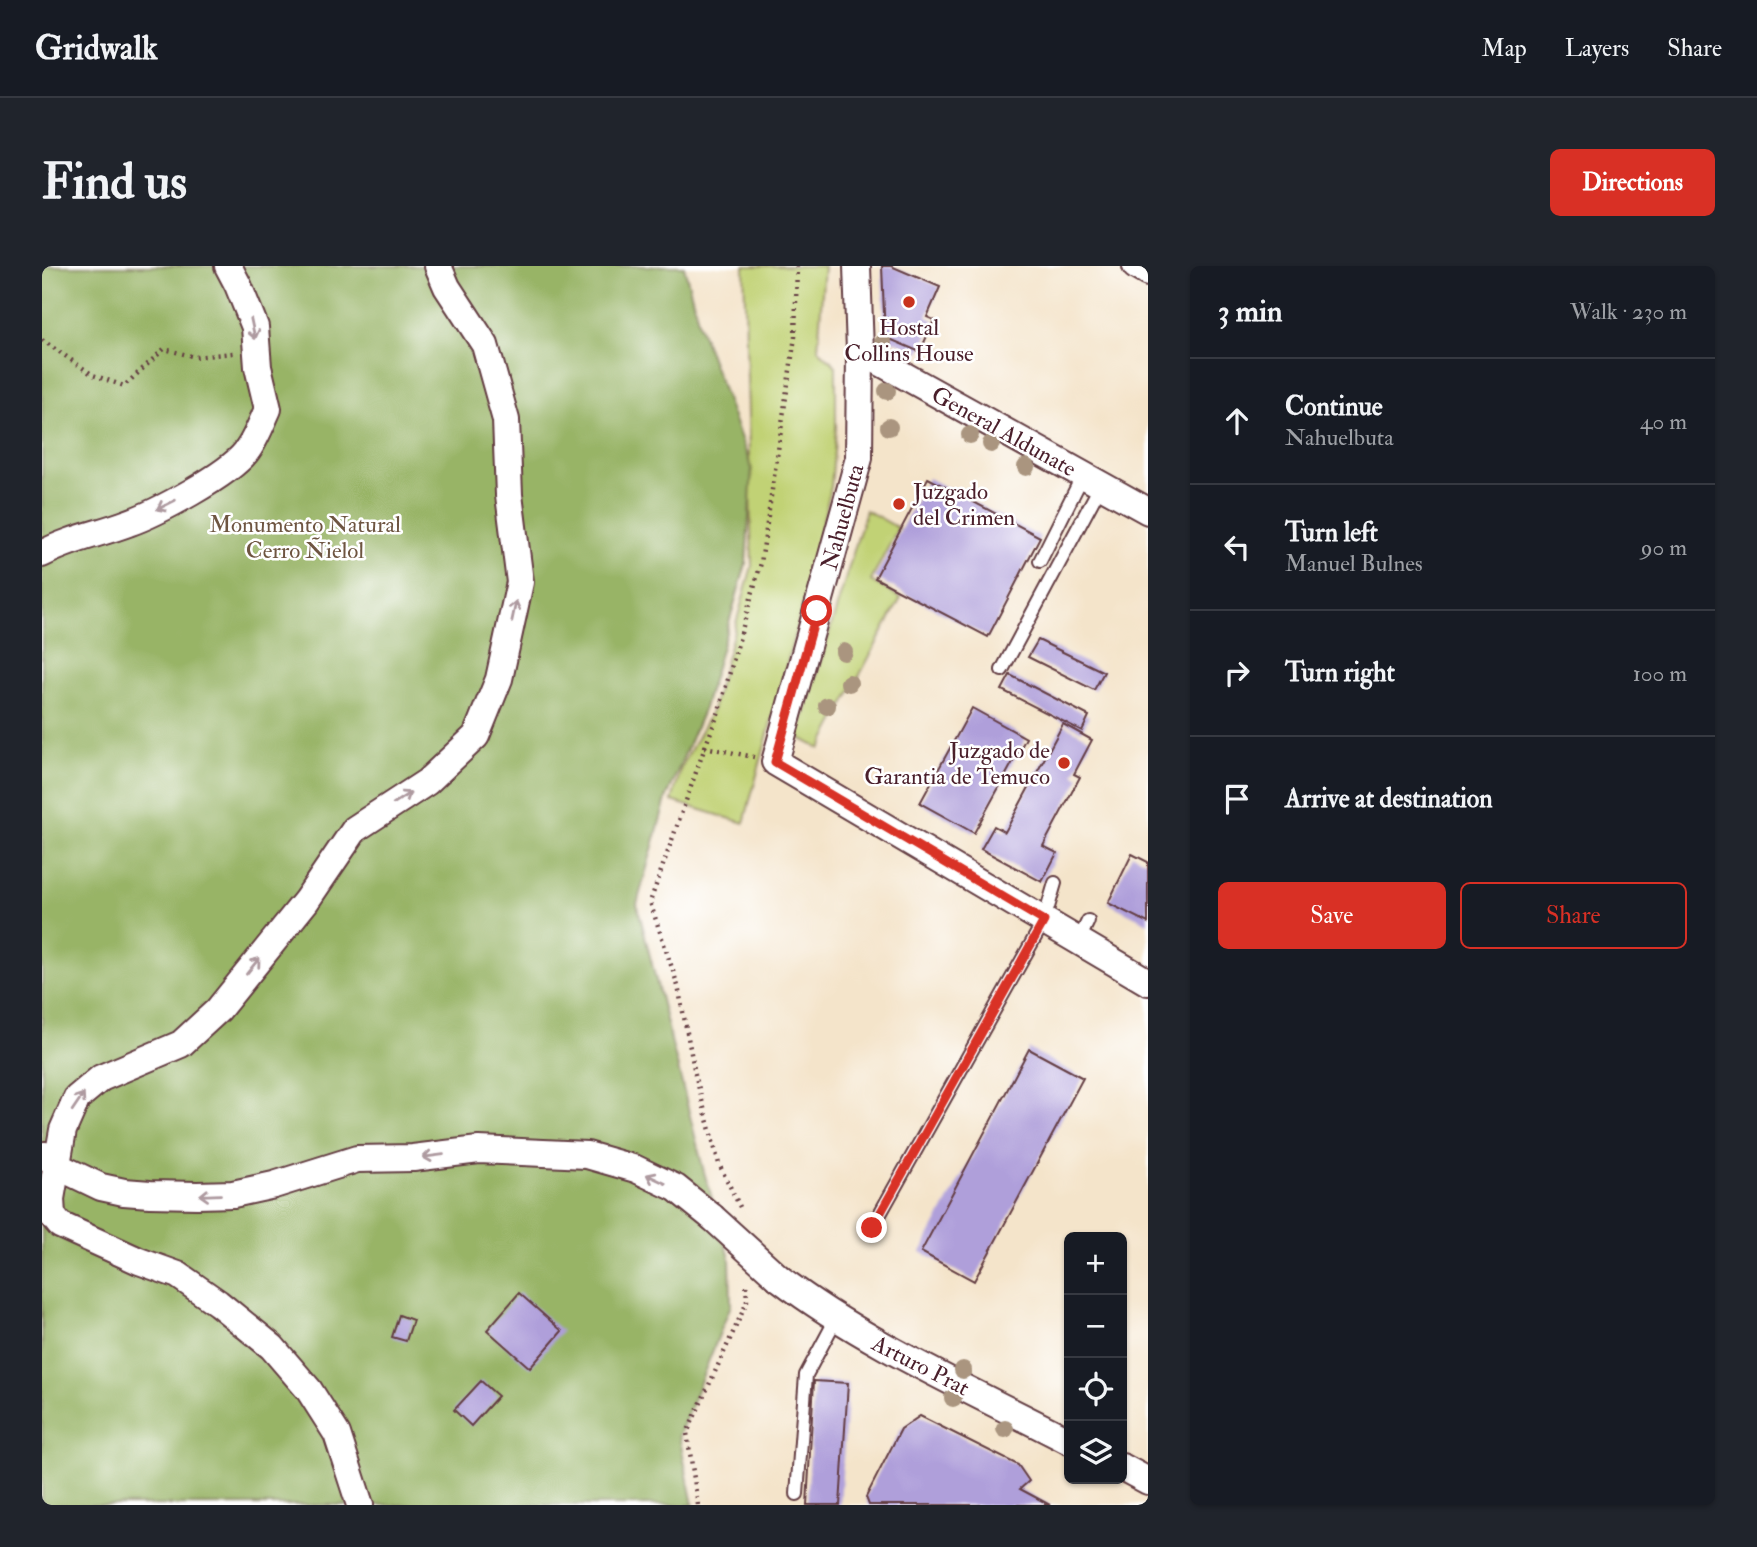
<!DOCTYPE html>
<html lang="en">
<head>
<meta charset="utf-8">
<style>
	:root { --surface:#171b24; --page:#20242c; --text:#f1f3f6; --muted:#9ea1a6; --line:#363941; --accent:#d93025 }
	body { margin:0; font-family:"IM FELL Double Pica",serif; background:var(--page); color:var(--text) }
	.controls { position:absolute; right:21px; bottom:21px; display:grid; overflow:hidden; border-radius:10px; box-shadow:0 2px 5px #0004 }
	.controls button { width:63px; height:63px; display:grid; place-items:center; padding:0; border:0; border-bottom:2px solid var(--line); background:var(--surface); color:var(--text); font:35px sans-serif }
	.stop { position:absolute; width:21px; height:21px; margin:-16px; border:5px solid #d93025; border-radius:50%; background:#fff }
	.stop.end { background:#d93025; border-color:#fff; box-shadow:0 2px 7px #0008 }
	.list { margin:0; padding:0; list-style:none }
	h2 { display:flex; justify-content:space-between; align-items:center; height:91px; margin:0; padding:0 28px; font-size:30px }
	h2 small { font-size:23px; font-weight:400; color:var(--muted) }
	.list li { display:grid; grid-template-columns:46px 1fr auto; gap:21px; align-items:center; box-sizing:border-box; height:126px; padding:0 28px; border-top:2px solid var(--line) }
	.list b { display:block; font-size:26px; white-space:nowrap }
	.list p { margin:0; font-size:23px; white-space:nowrap; color:var(--muted) }
	.list em { font-size:23px; font-style:normal; color:var(--muted) }
	.actions { display:flex; gap:14px; padding:21px 28px }
	.actions a { flex:1; padding:16px 0; border:2px solid var(--accent); border-radius:10px; text-align:center; font-size:24px; color:var(--accent) }
	.actions .main { background:var(--accent); color:#fff }
	.icon { flex:none; width:38px; height:38px; fill:none; stroke:currentColor; stroke-width:2; stroke-linecap:round; stroke-linejoin:round }
	.map { position:relative; flex:none; width:1106px; height:1239px; overflow:hidden; border-radius:10px }
	header { display:flex; align-items:center; gap:42px; box-sizing:border-box; height:98px; padding:0 35px; background:var(--surface); border-bottom:2px solid var(--line) }
	header strong { font-size:33px }
	nav { display:flex; gap:38px; margin-inline-start:auto; font-size:24px }
	.intro { display:flex; align-items:center; justify-content:space-between; box-sizing:border-box; height:168px; padding:0 42px }
	h1 { margin:0; font-size:49px }
	.button { padding:18px 32px; border-radius:10px; background:var(--accent); color:#fff; font-size:24px; font-weight:700 }
	main { display:flex; gap:42px; padding:0 42px }
	aside { flex:1; background:var(--surface); border-radius:10px; box-shadow:0 2px 5px #0004 }
	.map>svg:first-child { display:block }
</style>
</head>
<body>
<header>
<strong>Gridwalk</strong>
<nav><a>Map</a><a>Layers</a><a>Share</a></nav>
</header>
<div class="intro"><h1>Find us</h1><a class="button">Directions</a></div>
<main>
<div class="map">
<svg width="1106" height="1239" viewBox="0 0 1106 1239">
	<rect width="100%" height="100%" fill="#fff"/>
	<filter id="ink" filterUnits="userSpaceOnUse"><feTurbulence type="fractalNoise" baseFrequency=".0143" numOctaves="2"/><feDisplacementMap in="SourceGraphic" scale="14" xChannelSelector="R" yChannelSelector="G"/><feConvolveMatrix kernelMatrix="1 2 1 2 8 2 1 2 1" color-interpolation-filters="sRGB"/></filter>
	<filter id="wash" filterUnits="userSpaceOnUse"><feTurbulence type="fractalNoise" baseFrequency=".00686" numOctaves="4" result="noise"/><feDisplacementMap in="SourceGraphic" scale="28" xChannelSelector="R" yChannelSelector="G"/><feGaussianBlur stdDeviation="1.57" result="paint"/><feColorMatrix in="noise" values="0 0 0 0 0 0 0 0 0 0 0 0 0 0 0 0 0 1.4 0 .05"/><feComposite in="paint" operator="in"/></filter>
	<g filter="url(#wash)">
		<rect width="100%" height="100%" fill="#f4e4ca"/>
		<g fill="#c1d275" stroke="#867850" stroke-width="2">
			<polygon points="702,0 782,0 776,83 794,100 794,162 789,221 759,345 702,557 630,535 639,502 670,444 710,300"/>
			<polygon points="824,244 856,262 829,315 859,332 778,483 756,471"/>
		</g>
		<polygon fill="#98b466" stroke="#716a48" stroke-width="2" points="0,0 642,0 658,62 710,203 704,298 662,442 624,533 595,638 662,906 688,992 689,1039 637,1169 651,1239 0,1239"/>
		<g id="blocks">
			<g fill="#af9fda">
				<polygon points="840,0 849,0 898,21 885,51 892,54 878,86 843,71"/>
				<polygon points="886,212 998,271 946,371 833,312"/>
				<polygon points="996,374 1062,406 1052,424 986,391"/>
				<polygon points="968,409 1047,450 1040,465 960,424"/>
				<polygon points="930,442 984,472 932,567 878,537"/>
				<polygon points="1021,458 1050,474 1032,508 1038,511 1001,580 1015,587 1000,616 939,583 952,560 963,566"/>
				<polygon points="1090,588 1106,596 1106,657 1066,637"/>
				<polygon points="987,783 1041,812 932,1015 879,986"/>
				<polygon points="477,1027 520,1065 488,1102 445,1064"/>
				<polygon points="357,1049 371,1054 364,1075 350,1071"/>
				<polygon points="439,1115 456,1130 429,1160 412,1144"/>
				<polygon points="772,1115 806,1117 798,1239 765,1239"/>
				<polygon points="878,1150 976,1199 987,1215 978,1223 1008,1239 827,1239 824,1231 859,1163"/>
			</g>
		</g>
	</g>
	<g filter="url(#ink)">
		<use href="#blocks" fill-opacity="0" stroke="#643d43" stroke-width="2"/>
		<g fill="none" stroke-linecap="round" stroke-linejoin="round">
			<defs>
				<g id="service">
					<polyline points="998,295 1041,209"/>
					<polyline points="960,404 1059,219"/>
					<polyline points="1036,676 1046,655"/>
					<polyline points="830,962 1002,655 1013,617"/>
					<polyline points="755,1228 764,1109 794,1053"/>
				</g>
				<g id="minor">
					<polyline points="815,0 818,85 817,192 733,496 1106,716"/>
					<polyline points="1094,0 1106,7"/>
					<polyline points="818,85 1106,245"/>
					<path d="M0 288C27 273 57 268 86 257 115 247 186 209 204 186 213 175 220 156 226 143L216 101 213 61 196 19 186 0"/>
					<polyline points="3,889 15,900 59,921 82,926 108,928 155,929 191,928 232,919 315,893 371,892 437,884 545,889 594,903 634,922 670,951"/>
					<path d="M737 1012C825 1079 929 1124 1027 1175"/>
					<polyline points="1080,1201 1106,1215"/>
					<polyline points="318,1239 295,1168 267,1124 230,1081 176,1037 136,1009 97,995 18,959 10,949 9,933 21,864 35,832 59,812 139,778 176,744 264,635 313,563 385,516 434,470 457,413 478,316 467,229 464,154 443,79 405,21 396,0"/>
				</g>
			</defs>
			<use href="#service" stroke="#643d43" stroke-width="16"/>
			<use href="#minor" stroke="#643d43" stroke-width="30"/>
			<g stroke="#643d43" stroke-width="4.5" stroke-dasharray="2 5" stroke-linecap="butt">
				<polyline points="0,74 51,109 82,120 122,83 153,91 191,87"/>
				<polyline points="663,481 676,448 719,297 753,71 755,0"/>
				<polyline points="698,941 677,898 653,808 636,720 608,636 663,481 712,491"/>
				<polyline points="656,1239 645,1167 705,1036 704,1016"/>
			</g>
			<use href="#service" stroke="#fff" stroke-width="12"/>
			<use href="#minor" stroke="#fff" stroke-width="26"/>
			<defs>
				<polyline id="minor-bridge" points="670,951 737,1012"/>
			</defs>
			<use href="#minor-bridge" stroke="#643d43" stroke-width="30" stroke-linecap="butt"/>
			<use href="#minor-bridge" stroke="#fff" stroke-width="26"/>
		</g>
		<g fill="#aa957f">
			<circle cx="841" cy="77" r="9"/>
			<circle cx="845" cy="125" r="9"/>
			<circle cx="847" cy="161" r="9"/>
			<circle cx="928" cy="169" r="9"/>
			<circle cx="949" cy="178" r="9"/>
			<circle cx="984" cy="201" r="9"/>
			<circle cx="802" cy="386" r="9"/>
			<circle cx="807" cy="417" r="9"/>
			<circle cx="785" cy="440" r="9"/>
			<circle cx="921" cy="1104" r="9"/>
			<circle cx="911" cy="1132" r="9"/>
			<circle cx="963" cy="1163" r="9"/>
		</g>
		<defs><path id="oneway-shaft" d="M-6 0H5M1.5-3L5.5 0L1.5 3" fill="none" stroke-width="1.6" stroke-linecap="round" stroke-linejoin="round" transform="scale(1.75)"/></defs>
		<g stroke="#ae9aa0">
			<use href="#oneway-shaft" transform="translate(211 63) rotate(78)"/>
			<use href="#oneway-shaft" transform="translate(124 239) rotate(153)"/>
			<use href="#oneway-shaft" transform="translate(472 345) rotate(-78)"/>
			<use href="#oneway-shaft" transform="translate(360 532) rotate(-33)"/>
			<use href="#oneway-shaft" transform="translate(211 700) rotate(-51)"/>
			<use href="#oneway-shaft" transform="translate(36 836) rotate(-56)"/>
			<use href="#oneway-shaft" transform="translate(391 890) rotate(173)"/>
			<use href="#oneway-shaft" transform="translate(614 913) rotate(-155)"/>
			<use href="#oneway-shaft" transform="translate(168 929) rotate(178)"/>
		</g>
	</g>
	<g fill="none" stroke-linecap="round" stroke-linejoin="round" filter="url(#ink)">
		<polyline stroke="#d93025" stroke-width="9" points="775,345 733,496 1002,655 830,962"/>
	</g>
	<g fill="#c8321e" stroke="#fff" stroke-width="2.5">
		<circle cx="867" cy="36" r="7"/>
		<circle cx="857" cy="238" r="7"/>
		<circle cx="1022" cy="497" r="7"/>
	</g>
	<g text-anchor="middle" stroke-width="5" stroke-linejoin="round" paint-order="stroke">
		<g font-size="23" fill="#4a1f2b" stroke="#fff">
			<text x="867" y="69">Hostal<tspan x="867" dy="26">Collins House</tspan></text>
			<text x="871" y="233" text-anchor="start">Juzgado<tspan x="871" dy="26">del Crimen</tspan></text>
			<text x="1008" y="492" text-anchor="end">Juzgado de<tspan x="1008" dy="26">Garantia de Temuco</tspan></text>
		</g>
		<g font-size="23" fill="#4a1f2b" stroke="#fff">
			<text transform="translate(962 165) rotate(29)" y="8">General Aldunate</text>
			<text transform="translate(800 251) rotate(-75)" y="8">Nahuelbuta</text>
			<text transform="translate(879 1099) rotate(27)" y="8">Arturo Prat</text>
		</g>
		<g font-size="23" fill="#6e5541" stroke="#fff">
			<text x="263" y="266">Monumento Natural<tspan x="263" dy="26">Cerro Ñielol</tspan></text>
		</g>
	</g>
</svg>
<div class="controls">
<button>+</button>
<button>−</button>
<button><svg class="icon" aria-label="locate" viewBox="0 0 24 24"><circle cx="12" cy="12" r="6"/><path d="M12 2v4M12 18v4M2 12h4M18 12h4"/></svg></button>
<button><svg class="icon" aria-label="layers" viewBox="0 0 24 24"><path d="M12 4l9 5-9 5-9-5zM3 14l9 5 9-5"/></svg></button>
</div>
<div class="stop" style="left:775px;top:345px"></div>
<div class="stop end" style="left:830px;top:962px"></div>
</div>
<aside>
<h2>3 min<small>Walk · 230 m</small></h2>
<ul class="list">
<li><svg class="icon" aria-label="ahead" viewBox="0 0 24 24"><path d="M12 20V5M6 11l6-6 6 6"/></svg><div><b>Continue</b><p>Nahuelbuta</p></div><em>40 m</em></li>
<li><svg class="icon" aria-label="left" viewBox="0 0 24 24"><path d="M17 20v-9H6M10 6l-5 5 5 5"/></svg><div><b>Turn left</b><p>Manuel Bulnes</p></div><em>90 m</em></li>
<li><svg class="icon" aria-label="right" viewBox="0 0 24 24"><path d="M7 20v-9h11M14 6l5 5-5 5"/></svg><div><b>Turn right</b></div><em>100 m</em></li>
<li><svg class="icon" aria-label="arrive" viewBox="0 0 24 24"><path d="M6 21V4h12l-3 4 3 4H6"/></svg><div><b>Arrive at destination</b></div></li>
</ul>
<div class="actions"><a class="main">Save</a><a>Share</a></div>
</aside>
</main>
</body>
</html>
